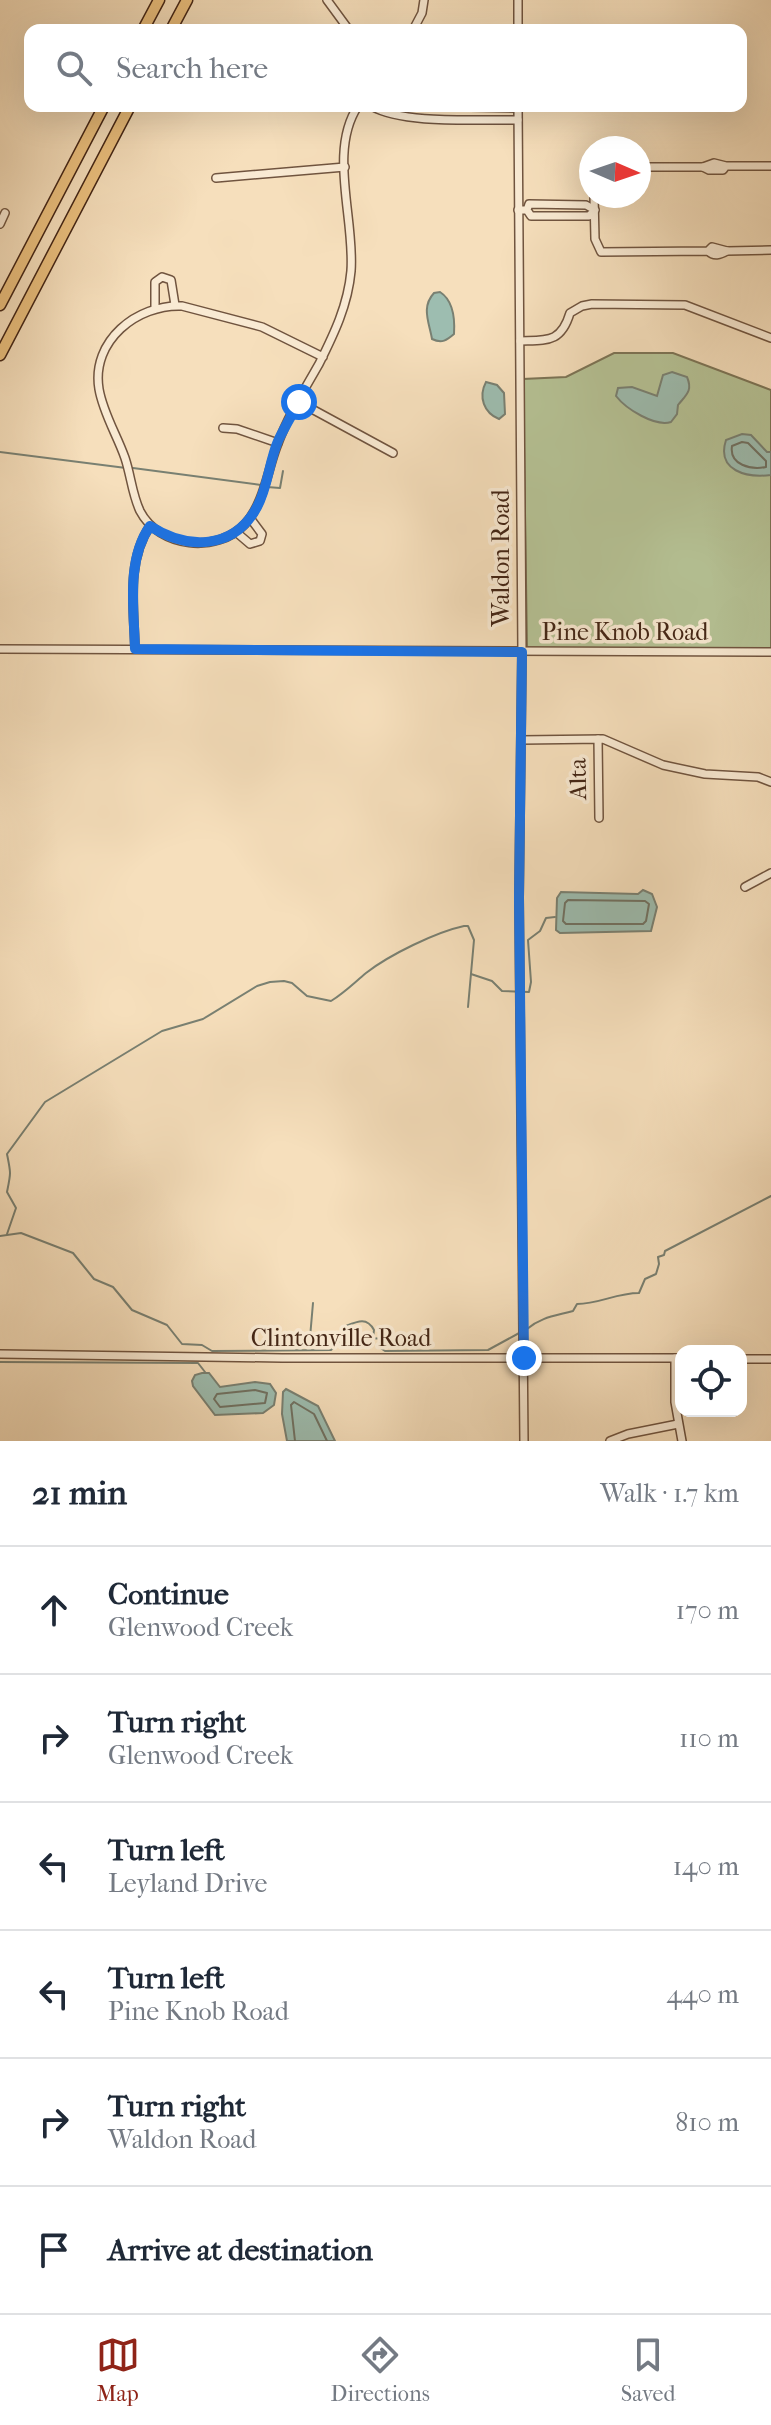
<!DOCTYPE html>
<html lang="en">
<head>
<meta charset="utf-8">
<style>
	:root { --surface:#fff; --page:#f2f2f3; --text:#1f2937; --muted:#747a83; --line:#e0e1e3; --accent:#8f2418 }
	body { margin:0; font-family:"IM FELL French Canon",serif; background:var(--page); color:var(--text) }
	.controls { position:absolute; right:24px; bottom:24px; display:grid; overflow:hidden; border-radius:16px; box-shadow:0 8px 32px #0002 }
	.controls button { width:72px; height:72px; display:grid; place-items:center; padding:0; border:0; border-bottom:2px solid var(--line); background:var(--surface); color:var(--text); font:40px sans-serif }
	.compass { position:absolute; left:579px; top:136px; width:72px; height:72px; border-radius:50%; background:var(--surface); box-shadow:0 8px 32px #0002; rotate:92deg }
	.stop { position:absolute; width:24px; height:24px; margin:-18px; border:6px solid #1a73e8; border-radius:50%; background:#fff }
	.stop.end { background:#1a73e8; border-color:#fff; box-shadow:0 2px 8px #0008 }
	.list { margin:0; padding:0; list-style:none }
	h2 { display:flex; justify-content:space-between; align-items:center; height:104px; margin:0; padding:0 32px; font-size:34px }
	h2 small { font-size:26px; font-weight:400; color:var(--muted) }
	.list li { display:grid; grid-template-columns:52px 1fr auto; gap:24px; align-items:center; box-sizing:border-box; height:128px; padding:0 32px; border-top:2px solid var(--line) }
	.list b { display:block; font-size:30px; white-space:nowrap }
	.list p { margin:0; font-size:26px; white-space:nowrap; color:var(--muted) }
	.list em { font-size:26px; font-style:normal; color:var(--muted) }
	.icon { flex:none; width:44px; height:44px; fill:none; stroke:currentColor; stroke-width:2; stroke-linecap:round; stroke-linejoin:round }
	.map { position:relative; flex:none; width:771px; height:1441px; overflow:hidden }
	.search { position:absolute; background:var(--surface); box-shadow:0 8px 32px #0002; left:24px; right:24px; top:24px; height:88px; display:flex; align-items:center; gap:20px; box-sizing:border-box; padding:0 28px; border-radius:16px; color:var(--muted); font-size:30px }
	.sheet { height:872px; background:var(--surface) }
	nav { display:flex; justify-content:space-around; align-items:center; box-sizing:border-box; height:112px; border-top:2px solid var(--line); background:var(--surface); font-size:22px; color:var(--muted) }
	nav a { display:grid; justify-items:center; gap:4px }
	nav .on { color:var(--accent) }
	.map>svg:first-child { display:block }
</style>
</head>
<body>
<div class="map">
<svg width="771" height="1441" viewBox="0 0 771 1441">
	<rect width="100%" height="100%" fill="#f6dfbc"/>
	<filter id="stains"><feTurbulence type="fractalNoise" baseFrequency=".0025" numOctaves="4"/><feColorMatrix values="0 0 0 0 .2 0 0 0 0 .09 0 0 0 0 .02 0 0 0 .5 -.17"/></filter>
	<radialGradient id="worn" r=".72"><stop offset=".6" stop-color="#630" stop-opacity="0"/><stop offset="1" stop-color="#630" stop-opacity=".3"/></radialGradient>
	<polygon fill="#b6c396" stroke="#7c7456" stroke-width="2" points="614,353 673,353 771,390 771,648 527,648 523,379 566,377"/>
	<g fill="#9dbdb0" stroke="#798072" stroke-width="2">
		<path d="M440 292C454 301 455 319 454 334 447 340 442 344 432 339 429 322 421 307 434 293Z"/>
		<path d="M672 372 687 377C693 391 686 395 678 405L677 414 671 422C655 427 626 409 616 396L618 388 632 387 657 396 663 375Z"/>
		<path d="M486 382 497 385 504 393 505 414 499 419C484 413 478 397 486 382Z"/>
		<path d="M742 434 751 435 767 452H771V475C747 478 716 471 726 440Z"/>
		<polygon points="643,890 652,894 657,907 651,931 560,933 556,930 557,898 561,892 638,894"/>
		<polygon points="202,1373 209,1373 220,1387 255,1382 270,1384 276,1393 274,1405 263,1413 215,1415 193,1386 192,1381 195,1375"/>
		<polygon points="286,1389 318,1406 335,1441 287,1441 282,1414 283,1392"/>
	</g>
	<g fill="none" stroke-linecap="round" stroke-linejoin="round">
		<g stroke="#707162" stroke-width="2">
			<path d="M742 442 748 443 766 461V467C751 470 729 465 732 446Z"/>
			<polygon points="568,900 645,901 649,904 646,921 643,924 566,924 563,921 565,903"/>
			<polygon points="255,1390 267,1393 265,1403 220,1407 214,1399 217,1394"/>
			<polyline points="295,1441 291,1405 294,1402 314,1414 327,1441"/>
		</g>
		<g stroke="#798072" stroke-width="2">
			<polyline points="0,452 126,468"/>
			<polyline points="133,468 261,485"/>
			<polyline points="267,487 280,488 283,471"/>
			<polyline points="471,974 492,981 502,991 529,992 531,982 528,940 540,931 546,918 555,917"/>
			<path d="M7 1234 16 1208 7 1192C11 1172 11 1174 7 1154L45 1102 162 1031 203 1019 257 986 270 982 284 981 292 983 307 996 331 1001C344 993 354 983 366 973 389 955 436 932 464 926H468L474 940 468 1007"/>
			<path d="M0 1236 21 1233 73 1253 94 1279 113 1287 132 1310 167 1325 182 1344 202 1345 212 1351 331 1350 339 1343 346 1326C358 1321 367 1317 374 1330L373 1338 381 1339 379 1347 385 1351 488 1350 521 1332"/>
			<path d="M527 1329C541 1317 555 1316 573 1311L577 1304C599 1304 616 1293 639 1293L645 1279 656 1274 659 1264 658 1257 664 1255 665 1251 771 1196"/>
			<polyline points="309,1349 313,1303"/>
			<polyline points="0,1362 198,1363 205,1372"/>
		</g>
		<defs>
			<g id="minor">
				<polyline points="327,0 349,30"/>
				<polyline points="518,0 518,30"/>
				<polyline points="413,30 422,13 424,0"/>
				<path d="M371 106C405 125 477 119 518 120"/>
				<polyline points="417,106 518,108"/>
				<polyline points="518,106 522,652 519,898 524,1441"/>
				<polyline points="726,166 723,170 709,170 703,167 714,163 726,166 771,166"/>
				<polyline points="639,167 703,167"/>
				<polyline points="216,178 345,167"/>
				<path d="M594 196 595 239 601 252 708 251C714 257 720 255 727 251L712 247 708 251"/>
				<polyline points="518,210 527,210 531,216 589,216 595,210 586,205 529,204 527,210"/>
				<polyline points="0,224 5,213"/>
				<polyline points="727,251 771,250"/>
				<polyline points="155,308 155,282 162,277 171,280 175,305"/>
				<path d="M520 341C547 340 561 343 570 313L582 306 592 304 685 305 771 338"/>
				<path d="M323 357 262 327 182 306C137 304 91 341 99 389 103 413 117 435 125 458 131 476 132 494 140 511 159 548 217 554 245 524 264 503 267 472 277 446 287 418 304 390 319 364 334 334 348 305 351 271 355 219 328 151 358 106"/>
				<polyline points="299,402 393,453"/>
				<polyline points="223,428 237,429 278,443"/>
				<polyline points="236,532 250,544 260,541 262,534 250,518"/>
				<polyline points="0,649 771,652"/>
				<path d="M135 649C134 609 126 561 150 526"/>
				<polyline points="598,739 599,818"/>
				<polyline points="521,740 603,739 663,765 705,774 758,777 771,782"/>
				<polyline points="745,887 771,873"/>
				<polyline points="0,1354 282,1358 681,1358"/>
				<polyline points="675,1358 675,1402 682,1441"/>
				<polyline points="741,1359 771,1359"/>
				<polyline points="610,1441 628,1434 678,1424"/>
			</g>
			<g id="highway">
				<polyline points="143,30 159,0"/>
				<polyline points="171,30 187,0"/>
				<polyline points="0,305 104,106"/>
				<polyline points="0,355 130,106"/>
			</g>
		</defs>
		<use href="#minor" stroke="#70543f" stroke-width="10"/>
		<use href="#highway" stroke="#432515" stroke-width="13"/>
		<use href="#minor" stroke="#f9ead3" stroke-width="7"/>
		<use href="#highway" stroke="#ebc07e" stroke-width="10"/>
	</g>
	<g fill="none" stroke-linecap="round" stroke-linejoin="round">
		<path stroke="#1a73e8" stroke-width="10" d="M299 402C292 415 284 428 278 441 269 462 268 487 257 507 234 550 187 550 150 526 126 560 134 609 135 649L522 652 519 898 524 1358"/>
	</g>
	<g text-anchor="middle" stroke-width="7" stroke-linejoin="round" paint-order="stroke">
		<g font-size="24" fill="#432515" stroke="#f9ead3">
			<text transform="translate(501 558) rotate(-90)" y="8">Waldon Road</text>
			<text x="625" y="640">Pine Knob Road</text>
			<text transform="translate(578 779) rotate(-91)" y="8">Alta</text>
			<text x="341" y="1346">Clintonville Road</text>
		</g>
	</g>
	<rect width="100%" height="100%" filter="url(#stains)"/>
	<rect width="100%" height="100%" fill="url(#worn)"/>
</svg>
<div class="controls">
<button><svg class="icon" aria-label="locate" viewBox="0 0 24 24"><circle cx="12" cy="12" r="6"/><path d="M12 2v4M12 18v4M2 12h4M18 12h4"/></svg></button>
</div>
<svg class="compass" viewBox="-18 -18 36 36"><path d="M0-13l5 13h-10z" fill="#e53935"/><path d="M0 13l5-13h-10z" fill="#747a83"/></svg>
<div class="stop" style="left:299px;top:402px"></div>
<div class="stop end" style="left:524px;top:1358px"></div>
<div class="search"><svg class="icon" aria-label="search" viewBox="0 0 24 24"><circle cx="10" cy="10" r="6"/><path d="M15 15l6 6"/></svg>Search here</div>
</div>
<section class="sheet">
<h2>21 min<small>Walk · 1.7 km</small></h2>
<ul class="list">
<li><svg class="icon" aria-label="ahead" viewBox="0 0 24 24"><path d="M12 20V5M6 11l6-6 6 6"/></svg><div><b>Continue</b><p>Glenwood Creek</p></div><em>170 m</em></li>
<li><svg class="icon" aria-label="right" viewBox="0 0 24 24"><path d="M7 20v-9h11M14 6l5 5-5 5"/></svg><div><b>Turn right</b><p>Glenwood Creek</p></div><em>110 m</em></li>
<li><svg class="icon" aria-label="left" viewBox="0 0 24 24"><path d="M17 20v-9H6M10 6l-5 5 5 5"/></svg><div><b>Turn left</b><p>Leyland Drive</p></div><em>140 m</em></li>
<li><svg class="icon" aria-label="left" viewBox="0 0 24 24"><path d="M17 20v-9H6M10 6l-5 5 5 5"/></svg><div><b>Turn left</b><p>Pine Knob Road</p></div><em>440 m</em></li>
<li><svg class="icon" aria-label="right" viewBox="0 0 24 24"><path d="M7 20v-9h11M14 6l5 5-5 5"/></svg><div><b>Turn right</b><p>Waldon Road</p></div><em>810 m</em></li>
<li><svg class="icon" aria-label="arrive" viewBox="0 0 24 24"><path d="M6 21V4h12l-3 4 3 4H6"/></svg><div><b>Arrive at destination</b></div></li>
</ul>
</section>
<nav>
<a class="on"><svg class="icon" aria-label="map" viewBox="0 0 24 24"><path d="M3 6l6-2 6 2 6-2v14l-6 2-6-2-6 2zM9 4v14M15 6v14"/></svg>Map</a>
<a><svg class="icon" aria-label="directions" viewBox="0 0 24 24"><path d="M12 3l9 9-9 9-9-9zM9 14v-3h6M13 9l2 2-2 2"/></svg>Directions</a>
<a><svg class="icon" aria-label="saved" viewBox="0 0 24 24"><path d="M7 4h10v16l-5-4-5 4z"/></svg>Saved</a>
</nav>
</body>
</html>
